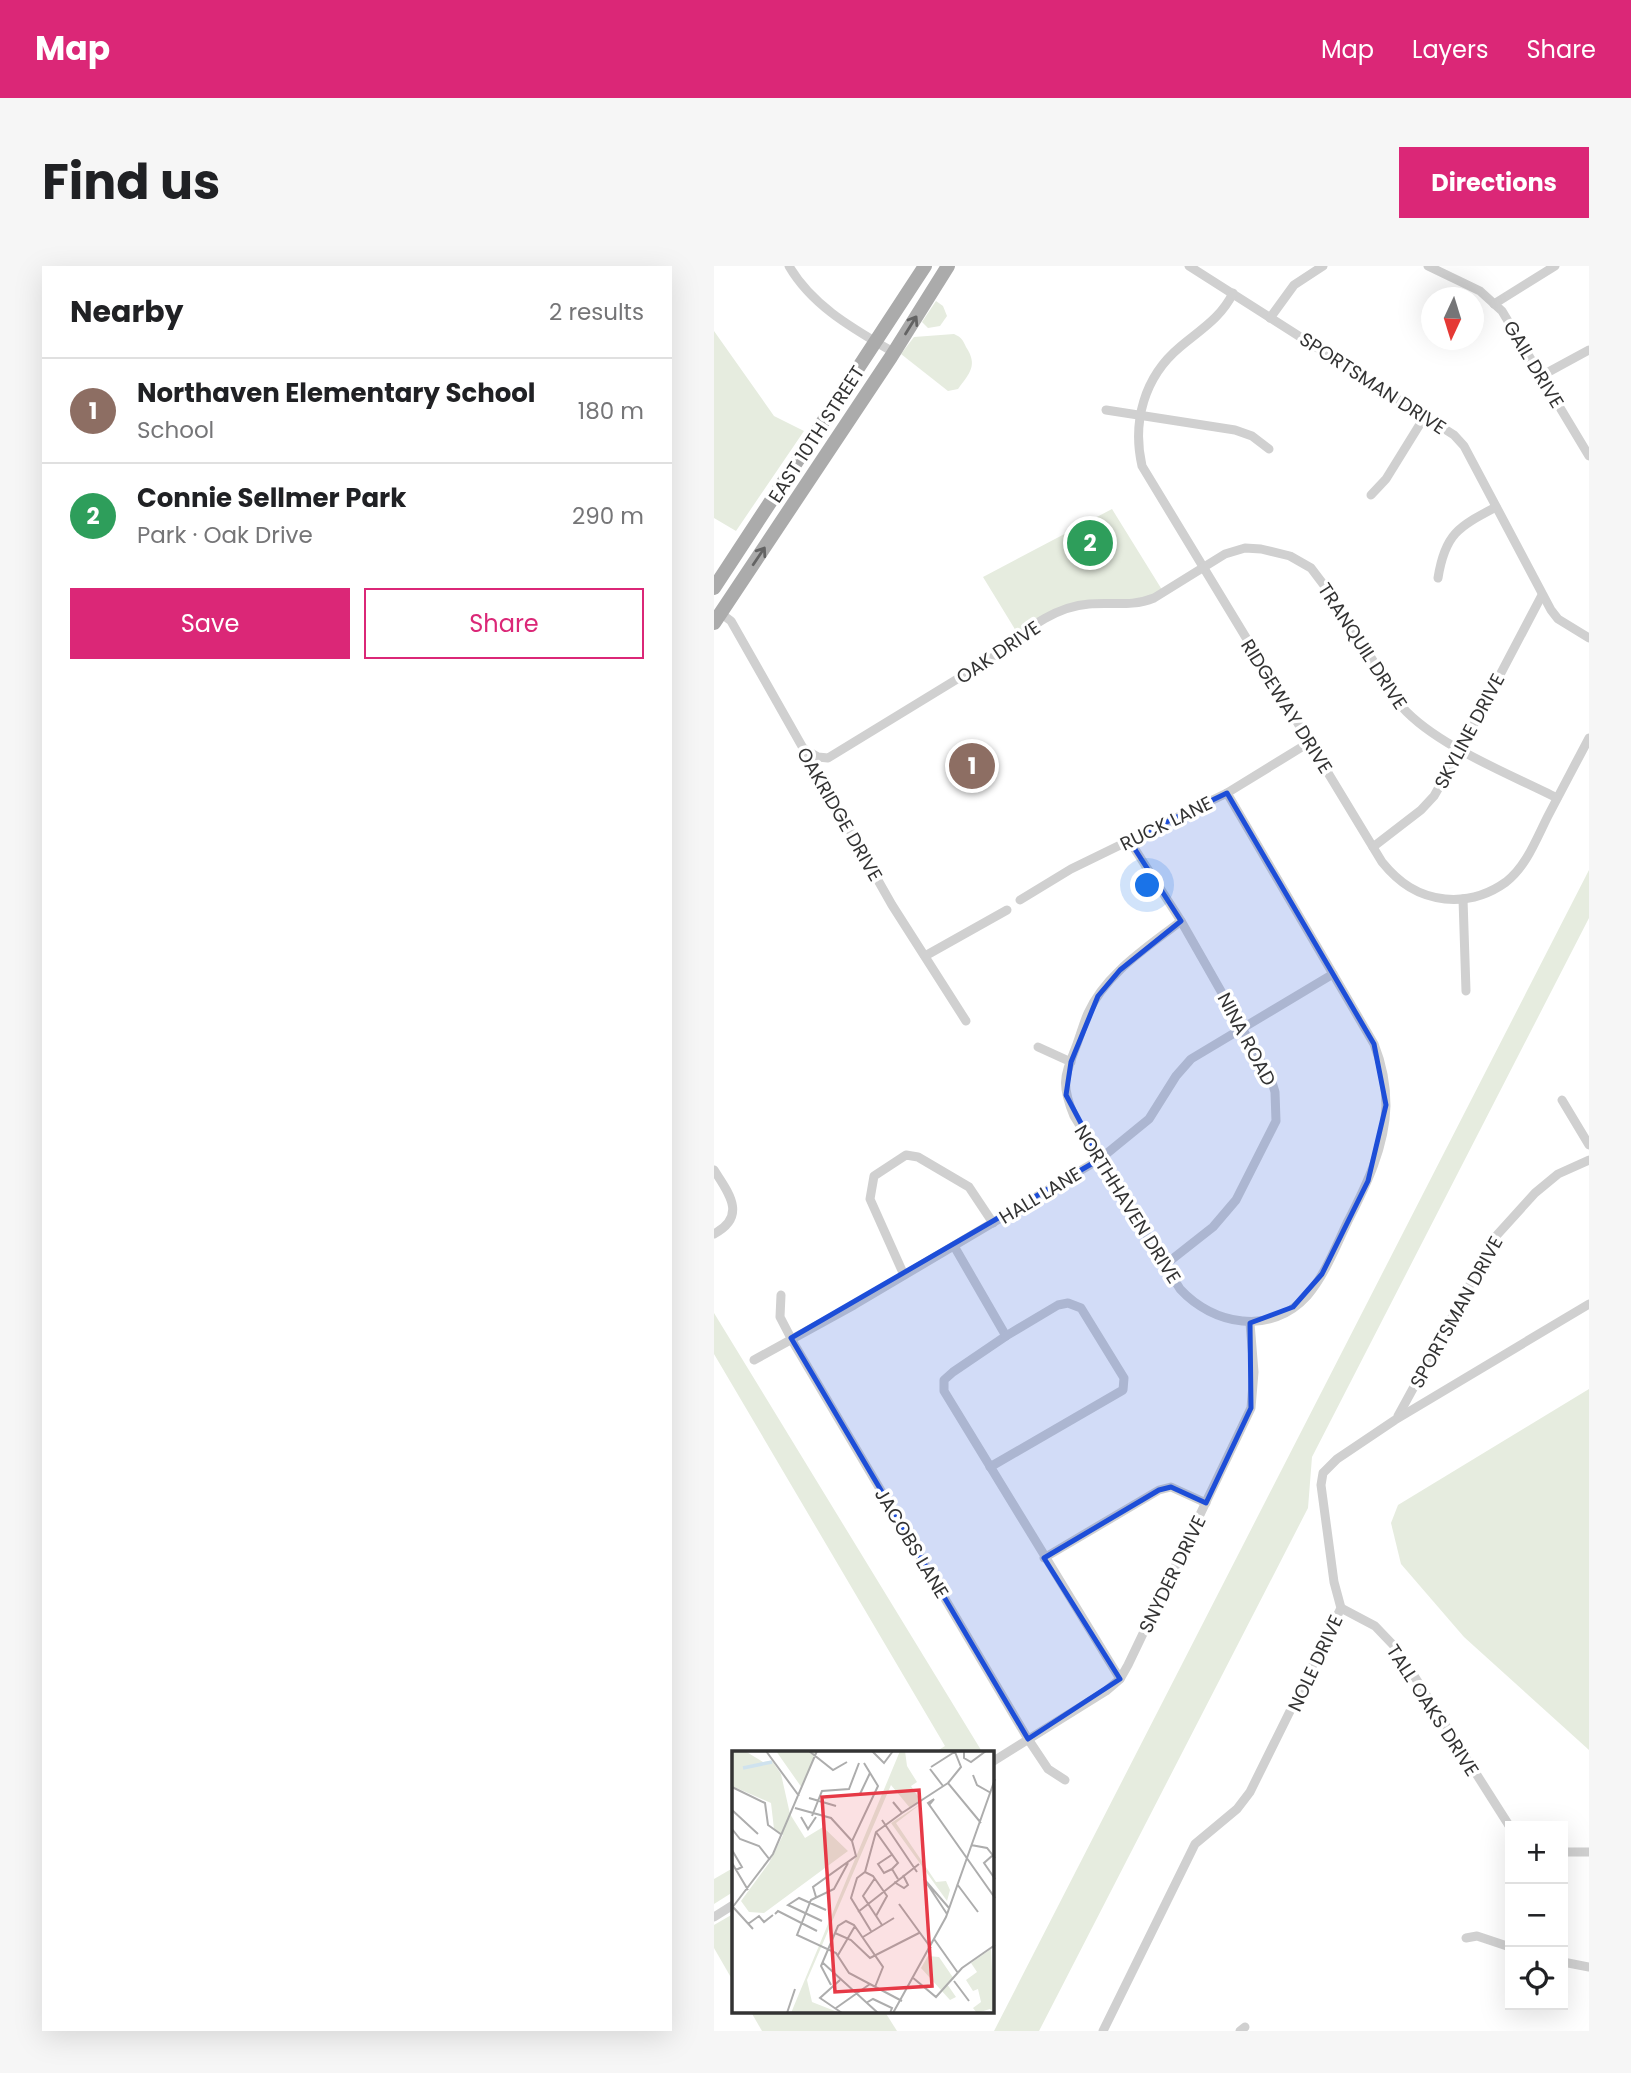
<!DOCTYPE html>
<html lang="en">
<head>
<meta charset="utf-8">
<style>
	:root { --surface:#fff; --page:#f6f6f6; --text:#202124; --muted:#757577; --line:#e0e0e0; --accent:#db2777 }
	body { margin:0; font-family:Poppins,sans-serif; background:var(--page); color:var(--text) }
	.controls { position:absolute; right:21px; bottom:21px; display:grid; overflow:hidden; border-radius:0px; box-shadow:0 7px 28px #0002 }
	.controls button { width:63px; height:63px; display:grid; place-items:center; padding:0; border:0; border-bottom:2px solid var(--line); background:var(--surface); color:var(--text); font:35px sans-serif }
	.compass { position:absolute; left:707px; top:21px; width:63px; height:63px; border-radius:50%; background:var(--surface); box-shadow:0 7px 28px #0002; rotate:184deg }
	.you { position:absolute; left:434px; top:620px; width:24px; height:24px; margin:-18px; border:5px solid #fff; border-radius:50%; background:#1a73e8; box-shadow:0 0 0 10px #1a73e833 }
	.badge { display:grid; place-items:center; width:46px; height:46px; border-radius:50%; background:var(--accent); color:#fff; font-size:23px; font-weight:700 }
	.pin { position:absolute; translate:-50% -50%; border:4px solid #fff; box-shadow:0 2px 7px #0006 }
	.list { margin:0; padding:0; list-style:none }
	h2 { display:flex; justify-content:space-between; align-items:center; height:91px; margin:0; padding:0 28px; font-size:30px }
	h2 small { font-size:23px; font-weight:400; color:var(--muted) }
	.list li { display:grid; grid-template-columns:46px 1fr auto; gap:21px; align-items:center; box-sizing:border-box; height:105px; padding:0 28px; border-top:2px solid var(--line) }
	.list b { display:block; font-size:26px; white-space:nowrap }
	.list p { margin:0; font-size:23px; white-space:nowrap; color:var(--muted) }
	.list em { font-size:23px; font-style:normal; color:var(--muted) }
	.actions { display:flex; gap:14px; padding:21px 28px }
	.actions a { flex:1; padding:16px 0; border:2px solid var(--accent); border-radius:0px; text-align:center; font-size:24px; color:var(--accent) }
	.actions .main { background:var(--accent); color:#fff }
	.icon { flex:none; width:38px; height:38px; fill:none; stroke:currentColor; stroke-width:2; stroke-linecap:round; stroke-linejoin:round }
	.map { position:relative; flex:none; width:875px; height:1765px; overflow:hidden; border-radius:0px }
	header { display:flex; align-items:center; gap:42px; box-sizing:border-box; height:98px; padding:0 35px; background:var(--accent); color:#fff }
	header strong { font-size:33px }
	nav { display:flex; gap:38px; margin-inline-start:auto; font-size:24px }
	.intro { display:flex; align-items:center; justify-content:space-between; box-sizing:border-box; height:168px; padding:0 42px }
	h1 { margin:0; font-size:49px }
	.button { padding:18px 32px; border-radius:0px; background:var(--accent); color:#fff; font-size:24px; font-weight:700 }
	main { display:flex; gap:42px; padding:0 42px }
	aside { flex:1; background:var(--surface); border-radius:0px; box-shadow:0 7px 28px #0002 }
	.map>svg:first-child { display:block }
</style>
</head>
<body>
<header>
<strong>Map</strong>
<nav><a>Map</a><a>Layers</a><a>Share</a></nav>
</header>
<div class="intro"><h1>Find us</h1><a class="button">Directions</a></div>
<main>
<aside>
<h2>Nearby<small>2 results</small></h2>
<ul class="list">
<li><span class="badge" style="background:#8d6e63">1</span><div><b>Northaven Elementary School</b><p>School</p></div><em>180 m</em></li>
<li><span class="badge" style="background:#2e9e5b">2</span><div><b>Connie Sellmer Park</b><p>Park · Oak Drive</p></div><em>290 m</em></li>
</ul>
<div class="actions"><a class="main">Save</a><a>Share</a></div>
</aside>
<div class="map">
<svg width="875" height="1765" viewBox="0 0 875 1765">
	<rect width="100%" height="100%" fill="#fff"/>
	<g fill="#e6ecdf">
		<polygon points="222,35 229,40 233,50 226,60 214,62 208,56"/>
		<polygon points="0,65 60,150 90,165 22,265 0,252"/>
		<path d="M240 68C247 71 249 74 252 81 264 99 256 107 244 123L234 125 187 88 200 71Z"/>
		<polygon points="398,243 450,327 415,339 378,337 338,350 305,370 269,311"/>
		<polygon points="875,604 875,652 598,1191 594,1242 325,1765 280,1765"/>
		<polygon points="0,1047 267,1484 262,1487 220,1487 231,1480 0,1088"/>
		<polygon points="875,1123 875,1484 750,1371 687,1298 677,1257 684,1239"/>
		<polygon points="19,1602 19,1626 0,1638 0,1613"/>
		<polygon points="19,1648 19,1715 0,1682 0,1659"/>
		<polygon points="37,1746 171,1746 183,1765 48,1765"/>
	</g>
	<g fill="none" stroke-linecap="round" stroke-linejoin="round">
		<g stroke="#d0d0d0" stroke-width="9">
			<path d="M75 0C98 40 140 63 179 86"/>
			<polyline points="475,0 740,169 750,180 837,344 844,353 875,372"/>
			<polyline points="714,0 766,25 788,45 875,190"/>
			<path d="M519 27C507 52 486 64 466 81 430 111 418 156 428 200L668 596C685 617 704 630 731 633 753 635 774 629 792 616 813 600 823 571 835 548 848 523 862 497 875 472"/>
			<polyline points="780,38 841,0"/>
			<polyline points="556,52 580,19 609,0"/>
			<polyline points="827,110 875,84"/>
			<polyline points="392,144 521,164 538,170 555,183"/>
			<polyline points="657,229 672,213 711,150"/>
			<path d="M724 312C731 268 744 261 782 241"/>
			<polyline points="5,346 17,355 178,639 252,755"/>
			<path d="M89 482 104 491 114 492 294 382C313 360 346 340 375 338 398 336 418 341 440 332L511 288 531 282 547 283 576 290 597 302 619 331 688 441C723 480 796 508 843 532"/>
			<polyline points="415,574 467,655 557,813 561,826 562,855 522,934 499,961 452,998"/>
			<polyline points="659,581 707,544 720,530 747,483 828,329"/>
			<polyline points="749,633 752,725"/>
			<polyline points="306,634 357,603 513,527 596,476"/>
			<path d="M467 655C434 681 392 707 374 747 370 756 367 767 363 778 351 810 346 816 360 850L466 1023C499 1059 557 1070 593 1030 611 1009 622 980 634 955 652 920 671 881 672 840 672 819 668 798 660 778L513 527"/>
			<polyline points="211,690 293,644"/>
			<polyline points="324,781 357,796"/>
			<polyline points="848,834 875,879"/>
			<path d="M0 904C14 926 34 950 0 968"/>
			<polyline points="240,980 292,1070 239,1106 230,1114 230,1125 406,1413"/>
			<polyline points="190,1009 156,933 160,910 192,889 204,891 255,921 279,957"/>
			<polyline points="67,1029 66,1051 79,1076 314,1473 334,1503 351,1514"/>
			<polyline points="40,1094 140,1039 386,893 435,853 462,810 477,793 619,708"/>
			<polyline points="684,1150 783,969 821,927 844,908 875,894"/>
			<polyline points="276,1201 409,1124 410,1112 367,1042 354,1037 344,1039 292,1070"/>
			<polyline points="330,1292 445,1224 457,1221 492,1237"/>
			<polyline points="627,1342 661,1360 683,1383 796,1561"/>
			<polyline points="278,1496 392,1425 406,1413 414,1399 537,1142 540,1106 536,1057"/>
			<polyline points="849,1586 875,1586"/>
			<polyline points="0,1651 19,1639"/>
			<polyline points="752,1672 763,1670 796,1681"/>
			<polyline points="849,1696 875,1701"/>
			<polyline points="389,1765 481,1578 523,1543 536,1526 627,1342 620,1316 607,1219 609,1207 623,1193 681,1154 875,1038"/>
			<polyline points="526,1765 531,1761"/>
		</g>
		<g stroke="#ababab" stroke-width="14">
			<polyline points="0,322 211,0"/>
			<polyline points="0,357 177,91 234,0"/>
		</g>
	</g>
	<defs><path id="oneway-shaft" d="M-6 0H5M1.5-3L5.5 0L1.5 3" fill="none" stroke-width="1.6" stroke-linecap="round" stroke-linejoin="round" transform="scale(1.75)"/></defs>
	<g stroke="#636363">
		<use href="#oneway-shaft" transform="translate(197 59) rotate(-58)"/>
		<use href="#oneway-shaft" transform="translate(45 290) rotate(-56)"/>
	</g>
	<path fill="#1d4ed8" fill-opacity="0.2" stroke="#1d4ed8" stroke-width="5" stroke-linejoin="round" d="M513 527 660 778 672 839 654 915 608 1008 579 1041 536 1057 537 1142 492 1237 457 1221 445 1224 330 1292 406 1413 314 1473 77 1072 386 893 352 829 357 796 384 730 406 704 467 655 415 574Z"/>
	<g text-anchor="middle" stroke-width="7" stroke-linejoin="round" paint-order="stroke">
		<g font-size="19" fill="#333" stroke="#fff">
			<text transform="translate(820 98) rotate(59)" y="7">GAIL DRIVE</text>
			<text transform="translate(659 117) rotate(33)" y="7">SPORTSMAN DRIVE</text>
			<text transform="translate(102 168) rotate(-57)" y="7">EAST 10TH STREET</text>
			<text transform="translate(649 380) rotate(57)" y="7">TRANQUIL DRIVE</text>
			<text transform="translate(284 386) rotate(-34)" y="7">OAK DRIVE</text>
			<text transform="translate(573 440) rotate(58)" y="7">RIDGEWAY DRIVE</text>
			<text transform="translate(755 465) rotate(-62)" y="7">SKYLINE DRIVE</text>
			<text transform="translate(126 548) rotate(60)" y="7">OAKRIDGE DRIVE</text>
			<text transform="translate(452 557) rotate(-26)" y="7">RUCK LANE</text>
			<text transform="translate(533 773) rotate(62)" y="7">NINA ROAD</text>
			<text transform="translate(326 929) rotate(-31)" y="7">HALL LANE</text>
			<text transform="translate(414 938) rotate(58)" y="7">NORTHHAVEN DRIVE</text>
			<text transform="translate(742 1046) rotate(-61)" y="7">SPORTSMAN DRIVE</text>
			<text transform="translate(198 1277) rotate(59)" y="7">JACOBS LANE</text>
			<text transform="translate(458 1308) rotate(-64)" y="7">SNYDER DRIVE</text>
			<text transform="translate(601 1397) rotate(-65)" y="7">NOLE DRIVE</text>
			<text transform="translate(719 1444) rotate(57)" y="7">TALL OAKS DRIVE</text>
		</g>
	</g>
	<g transform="translate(18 1485)">
		<rect width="262" height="262" fill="#fff"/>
		<path d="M0 0H13L31 11 40 10 49 23 58 63 73 87 91 76 116 100 32 162 17 161 9 150 37 112 51 84 42 78 39 52 0 35ZM44 0H84L70 37ZM168 0H173L175 15 185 31 179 35 189 50 178 57 159 34 75 229 80 251 108 262H59ZM190 52 164 72 204 131 214 130 218 139 215 150 159 72ZM259 198 262 262 258 258 245 262 241 257 249 251 246 238 241 240 234 229 245 221 239 212ZM196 205 207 206 222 228 215 233 224 246 218 249 189 217Z" fill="#e6ecdf"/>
		<path fill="none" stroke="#cfe2ee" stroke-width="3.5" d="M11 17 40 11"/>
		<path fill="none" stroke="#adadad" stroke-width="2" d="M34 0 67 45M77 0 101 19 115 11M140 0 152 12 161 0M232 0V7L239 11 254 0M199 16 224 0M198 18 211 35M241 24 245 34 259 42M216 32 229 16 223 1M0 36 33 52 36 74 50 84M128 43 138 22M77 47 104 55M161 51 170 62 216 32 249 72M197 54 202 48 196 52 263 147M63 57 99 67 120 90M0 59 26 83M80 65 90 40 117 38 127 12M69 66 76 78 84 66M150 69 185 121M0 78 8 88 27 95 38 109M144 81 166 112 160 118 166 128M239 94 255 97 263 107M0 99 10 116 4 119M261 104 252 112 263 128M0 112 16 139M116 112 102 138 79 149 65 184 104 202 117 222 170 250M160 118 152 122 146 113 161 103M133 121 144 81 170 62M143 127 131 145 150 174M162 131 172 137 176 134 171 124M225 133 246 161M84 146 81 136 124 105 120 90 146 35 132 12M167 153 199 197M1 156 21 178M0 157 41 103 85 0M126 161 187 113M43 163 46 160 85 180M215 163 192 128 217 157M90 170 56 154 67 147 94 159M16 173 27 165 32 171 41 164M139 180 119 147 125 127 133 121 141 125 155 145 144 165M103 182 119 189 138 207 187 182M131 186 162 167M202 188 226 222M106 204 123 175M90 211 146 262M180 226 204 246 230 217 263 194M108 229 88 247 110 262M222 230 237 250M99 234 89 215 106 175 114 170 122 174 151 216 143 236M134 252 141 248 160 257 158 262M104 257 138 233M55 262 63 238M161 262 214 166 263 28"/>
		<path fill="#e63946" fill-opacity="0.15" stroke="#e63946" stroke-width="3.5" d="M187 39 200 235 103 241 90 46Z"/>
		<rect width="262" height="262" fill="none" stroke="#333" stroke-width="3.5"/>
	</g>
</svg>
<div class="controls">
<button>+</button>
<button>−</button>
<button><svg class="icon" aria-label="locate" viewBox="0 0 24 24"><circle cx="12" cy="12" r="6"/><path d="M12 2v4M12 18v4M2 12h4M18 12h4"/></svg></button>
</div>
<svg class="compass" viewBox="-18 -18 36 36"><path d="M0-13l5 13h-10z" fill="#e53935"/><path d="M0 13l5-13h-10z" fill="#757577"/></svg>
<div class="you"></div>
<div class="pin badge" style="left:258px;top:500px;background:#8d6e63">1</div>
<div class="pin badge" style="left:376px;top:277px;background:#2e9e5b">2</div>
</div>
</main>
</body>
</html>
